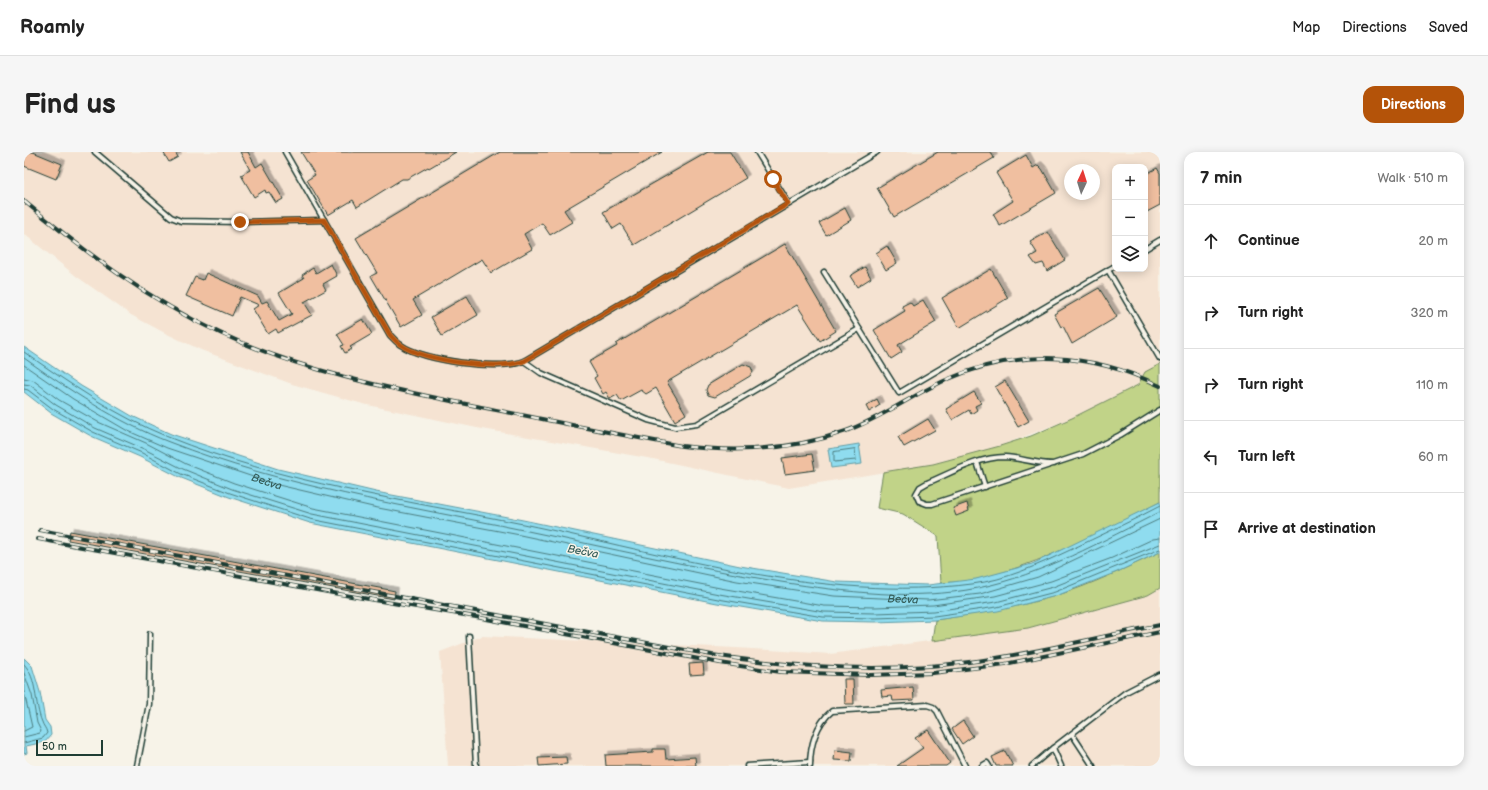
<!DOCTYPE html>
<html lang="en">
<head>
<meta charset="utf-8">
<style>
	:root { --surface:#fff; --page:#f6f6f6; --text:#222; --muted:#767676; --line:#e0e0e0; --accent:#b45309 }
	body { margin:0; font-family:"Balsamiq Sans",sans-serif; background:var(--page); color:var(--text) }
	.controls { position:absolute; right:12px; top:12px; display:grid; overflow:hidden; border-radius:8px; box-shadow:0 2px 10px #0003 }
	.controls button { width:36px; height:36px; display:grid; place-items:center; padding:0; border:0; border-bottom:1px solid var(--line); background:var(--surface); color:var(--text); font:20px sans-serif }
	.compass { position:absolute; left:1040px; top:12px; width:36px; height:36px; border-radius:50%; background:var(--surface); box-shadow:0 2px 10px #0003; rotate:4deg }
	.scale { position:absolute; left:12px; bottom:10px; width:67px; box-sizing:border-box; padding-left:4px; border:2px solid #1f3d34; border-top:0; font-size:11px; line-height:14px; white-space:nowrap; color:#1f3d34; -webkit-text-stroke:3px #f7f3e8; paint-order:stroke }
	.stop { position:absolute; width:12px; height:12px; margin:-9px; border:3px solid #b45309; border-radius:50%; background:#fff }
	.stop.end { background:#b45309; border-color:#fff; box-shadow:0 1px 4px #0008 }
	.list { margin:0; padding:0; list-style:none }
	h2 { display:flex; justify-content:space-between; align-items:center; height:52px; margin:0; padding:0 16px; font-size:17px }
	h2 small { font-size:13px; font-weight:400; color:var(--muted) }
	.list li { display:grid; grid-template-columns:26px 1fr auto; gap:12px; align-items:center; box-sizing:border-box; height:72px; padding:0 16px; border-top:1px solid var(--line) }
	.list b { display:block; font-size:15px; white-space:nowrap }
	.list em { font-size:13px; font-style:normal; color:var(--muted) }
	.icon { flex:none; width:22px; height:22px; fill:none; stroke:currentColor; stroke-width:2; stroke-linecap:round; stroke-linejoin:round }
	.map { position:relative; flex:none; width:1136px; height:614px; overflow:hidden; border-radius:12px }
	header { display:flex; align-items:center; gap:24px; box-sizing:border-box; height:56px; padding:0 20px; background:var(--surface); border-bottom:1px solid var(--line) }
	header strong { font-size:19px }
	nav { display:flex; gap:22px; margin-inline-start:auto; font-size:14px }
	.intro { display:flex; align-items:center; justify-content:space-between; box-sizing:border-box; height:96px; padding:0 24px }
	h1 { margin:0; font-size:28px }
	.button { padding:10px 18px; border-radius:12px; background:var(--accent); color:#fff; font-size:14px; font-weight:700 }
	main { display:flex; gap:24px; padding:0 24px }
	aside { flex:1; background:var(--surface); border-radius:12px; box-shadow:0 2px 10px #0003 }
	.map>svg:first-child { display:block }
</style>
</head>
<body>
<header>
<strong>Roamly</strong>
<nav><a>Map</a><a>Directions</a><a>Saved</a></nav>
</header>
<div class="intro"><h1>Find us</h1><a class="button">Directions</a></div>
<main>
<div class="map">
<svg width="1136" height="614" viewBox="0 0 1136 614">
	<defs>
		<filter id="shadow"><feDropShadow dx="3.5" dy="-3.5" stdDeviation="0" flood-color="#0004"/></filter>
	</defs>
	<rect width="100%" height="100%" fill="#f7f3e8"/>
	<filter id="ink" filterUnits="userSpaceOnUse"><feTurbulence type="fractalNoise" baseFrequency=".025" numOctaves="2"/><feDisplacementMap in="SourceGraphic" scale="8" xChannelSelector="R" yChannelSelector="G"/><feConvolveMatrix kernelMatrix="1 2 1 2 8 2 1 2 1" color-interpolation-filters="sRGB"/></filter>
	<g filter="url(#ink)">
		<g fill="#f5e3d2" fill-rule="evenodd">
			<path d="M0 0H1136V212L1121 220 1114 233 1048 266 976 294 909 312 765 336 629 307 453 276 339 252 268 232 177 198 141 181 107 163 52 124 0 82ZM1091 15H1121V117H1091ZM1046 18H1070V42H1046Z"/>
			<polygon points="1136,436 1136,614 424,614 416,500 458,484 712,496 806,502 1004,476 1124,443"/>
		</g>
		<g fill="#c1d388" stroke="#70885e">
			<path d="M1136 212V350C1077 380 1018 412 954 427 942 430 929 430 917 431L914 384 879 362 853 356 859 320 909 312 976 294 1007 284 1048 266 1114 233 1121 220Z"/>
			<path d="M1136 400V436L1124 443 1004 476 908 489 911 468C951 462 992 456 1031 444 1067 433 1102 416 1136 400Z"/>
		</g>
		<g fill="#8fdcef" stroke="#629ca4">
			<polygon points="0,195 57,234 108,264 147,282 254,317 352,340 499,368 716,414 813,430 904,433 952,427 1008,412 1136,350 1136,400 1093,420 1032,444 974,459 911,468 851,470 799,469 693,451 286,371 205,345 155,325 116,305 67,284 27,261 0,240"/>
			<polygon points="835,292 838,312 807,316 804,297"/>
			<polygon points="0,506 8,514 16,540 21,568 26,575 27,583 21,590 2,594 3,601 0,602"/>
		</g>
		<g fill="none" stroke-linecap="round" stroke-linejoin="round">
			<g stroke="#4c7d7f" stroke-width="1">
				<path d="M0 200C46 232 92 264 144 285 258 331 380 348 499 372 643 402 801 451 948 432 982 428 1014 413 1044 399 1075 384 1106 370 1136 354"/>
				<path d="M0 206C45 238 93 270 145 290 260 335 379 353 499 378 585 396 671 416 757 430 821 440 890 449 954 436 1018 423 1078 389 1136 360"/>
				<path id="s1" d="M0 213 49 247 102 278 143 296 250 332 349 355 496 383 713 429 810 444 904 448 956 442 1014 425 1136 367"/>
				<polyline points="0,226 9,228 35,248 74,270 122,291 162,312 210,331 289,356 696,436 800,454 851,455 909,453 971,444 1027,429 1088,406 1129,387 1136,386"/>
				<polyline points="0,232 6,233 32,253 71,276 120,297 159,317 208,337 288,362 695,442 800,460 851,461 910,459 972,450 1029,435 1136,392"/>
				<polyline points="0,237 4,238 29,257 69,280 118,301 157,322 206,341 286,367 694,447 799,465 851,466 910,464 973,455 1031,440 1136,397"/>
				<polygon points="831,297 832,308 810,310 810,300"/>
				<path d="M0 512C14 527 10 552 18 570 19 574 22 576 23 581L19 586 0 591"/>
				<polyline points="0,521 8,543 13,571 17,579 16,581 0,585"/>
				<polyline points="0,540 8,575 0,579"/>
			</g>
		</g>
		<g fill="#f0bfa0" stroke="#1f3d34" filter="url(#shadow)">
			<polygon points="0,0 9,0 38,12 32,27 0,14"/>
			<polygon points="139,0 151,0 154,5 145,10"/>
			<polygon points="216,0 224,0 232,15 238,11 259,47 252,51 245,40 242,41 241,38 230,45 217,23 226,18"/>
			<polygon points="277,0 432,0 405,16 404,15 383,27 378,27 333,55 329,48 304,63 283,28 291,23"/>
			<polygon points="476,0 638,0 540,58 548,70 526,83 518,71 500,82 508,97 467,121 458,107 389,148 398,163 377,175 347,124 353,121 332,86"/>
			<polygon points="684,0 706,0 722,26 610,93 597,72 589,77 579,60"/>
			<polygon points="914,0 967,0 970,6 870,65 853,36"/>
			<polygon points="1002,3 1009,16 1014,13 1018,17 1032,41 976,74 969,62 989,49 972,21"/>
			<polygon points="1133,16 1136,21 1136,53 1121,61 1121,23"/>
			<polygon points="821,56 827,68 802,83 795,71"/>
			<polygon points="1024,80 1041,108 1023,119 1019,111 1012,113 1006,105 1013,101 1006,90"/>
			<polygon points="761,92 812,179 796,189 773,153 643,230 662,262 651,269 632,236 622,242 617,238 597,249 593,243 586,247 582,240 579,242 570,226 573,224 565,210 593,194 592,192"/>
			<polygon points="863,94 873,111 862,118 852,101"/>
			<polygon points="307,112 313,124 299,132 302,138 280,150 288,163 254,181 252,177 244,182 229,157 235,153 216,145 208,164 162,144 171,125 179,128 182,121 234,144 238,151 243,149 255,169 268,162 255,141 280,126 278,123 289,116 292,121"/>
			<polygon points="841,115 847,126 833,135 826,124"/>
			<polygon points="967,117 984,146 935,176 918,146"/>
			<polygon points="1075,136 1093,165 1048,192 1039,174 1037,175 1030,162"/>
			<polygon points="443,144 454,163 418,184 407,165"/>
			<polygon points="899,148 912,170 874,193 878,200 867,207 850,178 881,159 878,154 886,150 889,154"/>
			<polygon points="339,167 348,182 326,195 328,197 321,201 317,194 320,193 313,182"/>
			<polygon points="719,212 727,215 729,220 726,224 691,245 684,243 682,238 684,233"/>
			<polygon points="981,229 1005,269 994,275 971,235"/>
			<polygon points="950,240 957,251 951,254 953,258 947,262 945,258 928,268 922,257"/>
			<polygon points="853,247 856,253 845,260 842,254"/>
			<polygon points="904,267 911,278 880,295 874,285"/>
			<polygon points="788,302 791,318 761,322 758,306"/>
			<polygon points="943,351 945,359 932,364 929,356"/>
			<polygon points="46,379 366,438 371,439 370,447 44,388"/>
			<polygon points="679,511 680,522 666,523 665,512"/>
			<polygon points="820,527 829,527 830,552 821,552"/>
			<polygon points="889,535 890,548 869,549 868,544 858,545 857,538"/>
			<polygon points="939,569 949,584 938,592 928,577"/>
			<polygon points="904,578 926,611 922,614 873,614 899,596 891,586"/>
			<polygon points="629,597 641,597 642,607 671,605 672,614 582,614 581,603 629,600"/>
			<polygon points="811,598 828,600 827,609 810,608"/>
			<polygon points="981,599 989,614 972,614 968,605"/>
			<polygon points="542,605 543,612 515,614 514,606"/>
		</g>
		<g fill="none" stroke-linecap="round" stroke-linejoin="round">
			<defs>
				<g id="service">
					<polyline points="71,0 147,65 157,69 215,70 300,68"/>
					<path d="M261 0 366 183C369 186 373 191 377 193 399 209 475 219 500 209L853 0"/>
					<polyline points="733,0 765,52"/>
					<polyline points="1121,97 1136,88"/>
					<polyline points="1084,118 1136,207"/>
					<polyline points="800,120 875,241 1091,114"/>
					<polyline points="500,209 517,221 624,268 651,275 673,272 835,177"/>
					<polyline points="953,310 961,335"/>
					<path d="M1030 312C1013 312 997 306 981 305 954 305 927 321 903 331L896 335 892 342 895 349 903 352H908L1059 302 1096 283 1136 258"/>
					<polyline points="445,484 452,614"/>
					<polyline points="1048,582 1069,614"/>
					<polyline points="1029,596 1102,540 1135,523"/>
					<polyline points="113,614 125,552 126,482"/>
					<polyline points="723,614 786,610"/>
					<path d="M786 614C786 594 792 572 808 559L903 553 909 555 913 559 941 614"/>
					<polyline points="958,614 963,611 965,614"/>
					<polyline points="1008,614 1029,596 1037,614"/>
				</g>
			</defs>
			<use href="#service" stroke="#1f3d34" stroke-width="7"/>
			<use href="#service" stroke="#f7f3e8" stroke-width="4"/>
			<defs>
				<g id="rail">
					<path d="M0 49C61 100 123 147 196 181 279 220 368 237 457 255 524 268 591 282 658 294 714 301 769 298 822 279 858 266 888 243 922 228 993 196 1067 200 1136 234"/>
					<path d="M16 378 688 503C774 516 859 521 945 510 1010 502 1072 485 1136 473"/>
					<polyline points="14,387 309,441 452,465 696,511 757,520 846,523 909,521 981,512 1136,480"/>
				</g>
			</defs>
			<use href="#rail" stroke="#1f3d34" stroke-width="4"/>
			<use href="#rail" stroke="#f7f3e8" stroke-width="2.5" stroke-dasharray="8" stroke-linecap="butt"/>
		</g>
	</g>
	<g fill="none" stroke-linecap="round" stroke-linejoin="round" filter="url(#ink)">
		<path stroke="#b45309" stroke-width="5" d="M216 70 300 68 366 183C369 186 373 191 377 193 399 209 475 219 500 209L764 52 749 27"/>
	</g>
	<g text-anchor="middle" stroke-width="3" stroke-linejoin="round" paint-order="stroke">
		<g font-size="11" font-style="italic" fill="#355d59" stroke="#f7f3e8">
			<text dy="4" stroke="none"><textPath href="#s1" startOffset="271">Bečva</textPath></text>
			<text transform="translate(559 399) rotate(11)" y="4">Bečva</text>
			<text dy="4" stroke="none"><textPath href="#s1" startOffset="919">Bečva</textPath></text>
		</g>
	</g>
</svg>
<div class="controls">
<button>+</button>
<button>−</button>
<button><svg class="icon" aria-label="layers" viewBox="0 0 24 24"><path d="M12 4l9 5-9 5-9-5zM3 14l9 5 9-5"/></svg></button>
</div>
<svg class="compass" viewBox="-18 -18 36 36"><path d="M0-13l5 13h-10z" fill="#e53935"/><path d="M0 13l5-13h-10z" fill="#767676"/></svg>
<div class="scale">50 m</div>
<div class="stop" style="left:749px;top:27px"></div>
<div class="stop end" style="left:216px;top:70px"></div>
</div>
<aside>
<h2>7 min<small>Walk · 510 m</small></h2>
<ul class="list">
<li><svg class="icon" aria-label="ahead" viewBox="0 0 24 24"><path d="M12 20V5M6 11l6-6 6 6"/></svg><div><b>Continue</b></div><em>20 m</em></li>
<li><svg class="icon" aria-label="right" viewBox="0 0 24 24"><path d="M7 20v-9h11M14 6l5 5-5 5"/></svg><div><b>Turn right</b></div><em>320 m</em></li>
<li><svg class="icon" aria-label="right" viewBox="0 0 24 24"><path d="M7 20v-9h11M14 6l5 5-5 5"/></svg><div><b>Turn right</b></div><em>110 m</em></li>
<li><svg class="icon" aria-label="left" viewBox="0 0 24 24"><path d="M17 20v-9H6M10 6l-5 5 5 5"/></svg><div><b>Turn left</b></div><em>60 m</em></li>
<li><svg class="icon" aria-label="arrive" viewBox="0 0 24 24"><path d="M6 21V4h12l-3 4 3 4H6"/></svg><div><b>Arrive at destination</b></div></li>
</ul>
</aside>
</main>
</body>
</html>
